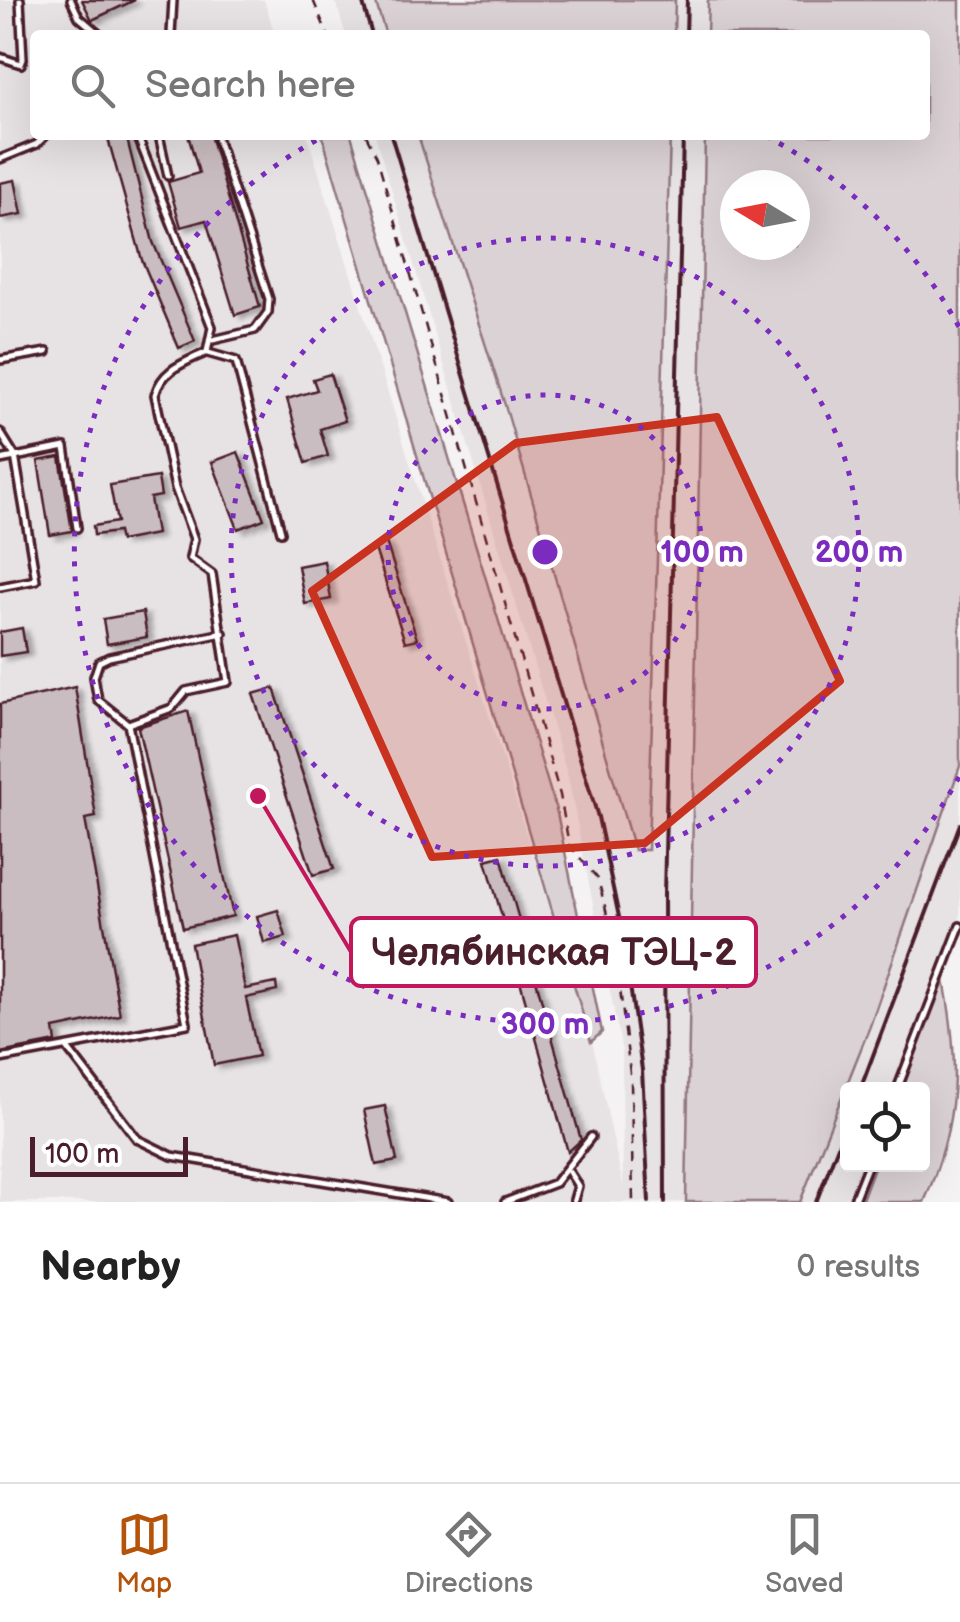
<!DOCTYPE html>
<html lang="en">
<head>
<meta charset="utf-8">
<style>
	:root { --surface:#fff; --page:#f2f2f2; --text:#222; --muted:#767676; --line:#e0e0e0; --accent:#b45309 }
	body { margin:0; font-family:"Balsamiq Sans",sans-serif; background:var(--page); color:var(--text) }
	.controls { position:absolute; right:30px; bottom:30px; display:grid; overflow:hidden; border-radius:10px; box-shadow:0 10px 40px #0002 }
	.controls button { width:90px; height:90px; display:grid; place-items:center; padding:0; border:0; border-bottom:2px solid var(--line); background:var(--surface); color:var(--text); font:50px sans-serif }
	.compass { position:absolute; left:720px; top:170px; width:90px; height:90px; border-radius:50%; background:var(--surface); box-shadow:0 10px 40px #0002; rotate:280deg }
	.scale { position:absolute; left:30px; bottom:25px; width:158px; box-sizing:border-box; padding-left:10px; border:5px solid #4a1f2b; border-top:0; font-size:28px; line-height:35px; white-space:nowrap; color:#4a1f2b; -webkit-text-stroke:8px #fff; paint-order:stroke }
	.list { margin:0; padding:0; list-style:none }
	h2 { display:flex; justify-content:space-between; align-items:center; height:130px; margin:0; padding:0 40px; font-size:42px }
	h2 small { font-size:32px; font-weight:400; color:var(--muted) }
	.icon { flex:none; width:55px; height:55px; fill:none; stroke:currentColor; stroke-width:2; stroke-linecap:round; stroke-linejoin:round }
	.map { position:relative; flex:none; width:960px; height:1202px; overflow:hidden }
	.search { position:absolute; background:var(--surface); box-shadow:0 10px 40px #0002; left:30px; right:30px; top:30px; height:110px; display:flex; align-items:center; gap:25px; box-sizing:border-box; padding:0 35px; border-radius:10px; color:var(--muted); font-size:38px }
	.sheet { height:280px; background:var(--surface) }
	nav { display:flex; justify-content:space-around; align-items:center; box-sizing:border-box; height:140px; border-top:2px solid var(--line); background:var(--surface); font-size:28px; color:var(--muted) }
	nav a { display:grid; justify-items:center; gap:5px }
	nav .on { color:var(--accent) }
	.map>svg:first-child { display:block }
</style>
</head>
<body>
<div class="map">
<svg width="960" height="1202" viewBox="0 0 960 1202">
	<defs>
		<filter id="shadow"><feDropShadow dx="6" dy="3.5" stdDeviation="2.5" flood-color="#0004"/></filter>
	</defs>
	<rect width="100%" height="100%" fill="#f4f2f2"/>
	<filter id="ink" filterUnits="userSpaceOnUse"><feTurbulence type="fractalNoise" baseFrequency=".01" numOctaves="2"/><feDisplacementMap in="SourceGraphic" scale="20" xChannelSelector="R" yChannelSelector="G"/><feConvolveMatrix kernelMatrix="1 2 1 2 8 2 1 2 1" color-interpolation-filters="sRGB"/></filter>
	<g filter="url(#ink)">
		<g fill="#e7e2e3">
			<polygon points="0,0 264,0 275,35 35,35 35,135 307,135 593,1046 623,1185 622,1051 568,777 375,135 418,135 505,405 634,850 648,849 670,135 705,135 686,1202 0,1202"/>
			<polygon points="335,0 375,0 386,35 346,35"/>
			<polygon points="675,0 708,0 707,35 674,35"/>
			<polygon points="960,766 960,935 902,1089 848,1090 848,1164 875,1165 861,1202 800,1202 870,1026"/>
		</g>
		<g fill="#dbd2d5" stroke="#927880" stroke-width="2.5" fill-rule="evenodd">
			<polygon points="375,0 675,0 674,35 386,35"/>
			<path d="M708 0H960V766L870 1026 800 1202H686L705 135H925V35H707ZM735 185H795V245H735Z"/>
			<polygon points="322,135 351,135 557,813 602,1032 591,1042"/>
			<polygon points="418,135 670,135 648,850 634,850 505,405"/>
			<path d="M943 975C960 1060 960 1121 924 1202H861L875 1165 922 1164V1090L902 1089Z"/>
		</g>
		<g fill="#cabdc1" stroke="#4a1f2b" stroke-width="2.5" filter="url(#shadow)">
			<polygon points="82,0 135,0 92,20"/>
			<polygon points="107,135 126,135 153,242 195,341 179,348 142,260"/>
			<polygon points="188,135 210,135 260,307 235,315 206,220 181,227 168,182 199,173"/>
			<polygon points="15,180 22,214 0,218 0,183"/>
			<polygon points="330,374 345,421 320,429 328,456 306,463 287,399 317,390 313,379"/>
			<polygon points="238,452 264,519 238,529 212,462"/>
			<polygon points="60,457 72,531 50,535 38,461"/>
			<polygon points="158,477 161,496 150,498 156,534 120,541 118,532 94,535 93,526 117,522 110,485"/>
			<polygon points="386,542 417,639 405,642 374,546"/>
			<polygon points="324,561 331,599 305,604 298,566"/>
			<polygon points="143,612 147,637 107,644 103,619"/>
			<polygon points="22,628 26,652 0,656 0,632"/>
			<polygon points="75,687 96,817 85,819 120,1015 54,1029 56,1042 0,1053 0,704"/>
			<polygon points="274,688 334,869 313,875 253,694"/>
			<polygon points="188,711 233,916 183,928 138,727"/>
			<polygon points="501,856 581,1140 568,1152 486,860"/>
			<polygon points="278,910 286,937 264,943 257,916"/>
			<polygon points="234,935 245,989 276,983 277,991 246,998 258,1056 214,1065 191,944"/>
			<polygon points="385,1106 397,1161 376,1165 364,1110"/>
		</g>
		<g fill="none" stroke-linecap="round" stroke-linejoin="round">
			<defs>
				<g id="service">
					<polyline points="71,0 79,17 100,35"/>
					<polyline points="171,35 173,0"/>
					<polyline points="0,57 21,64 23,59 20,0"/>
					<polyline points="159,135 168,176"/>
					<polyline points="0,159 37,144 46,135"/>
					<polyline points="213,340 255,330 268,312 269,299 216,135"/>
					<polyline points="208,353 236,361 281,532"/>
					<polyline points="0,360 47,352"/>
					<polyline points="0,432 15,456 36,580 0,587"/>
					<polyline points="0,460 65,447 77,528"/>
					<path d="M128 724 172 708 186 691 228 682 212 574 190 558 194 539 175 488 155 395C162 369 184 363 207 352L212 327 137 135"/>
					<polyline points="68,1049 137,1139 172,1156 448,1202"/>
					<polyline points="0,1059 187,1024 128,724 98,700 94,677 99,662 109,657 223,633"/>
					<polyline points="897,1090 960,926"/>
					<polyline points="569,1172 578,1186 574,1200"/>
					<polyline points="505,1202 555,1183 591,1137"/>
					<polyline points="853,1202 868,1164"/>
				</g>
			</defs>
			<use href="#service" stroke="#4a1f2b" stroke-width="12"/>
			<g stroke="#4a1f2b" stroke-width="2.5" stroke-dasharray="10 8" stroke-linecap="butt">
				<polyline points="313,0 328,35"/>
				<polyline points="366,135 377,157 560,795 569,845 598,879 615,946 631,1082 633,1202"/>
			</g>
			<use href="#service" stroke="#fff" stroke-width="5"/>
			<g stroke="#4a1f2b" stroke-width="4">
				<polyline points="362,0 372,35"/>
				<polyline points="686,35 687,0"/>
				<polyline points="391,135 598,817 623,936 642,1070 649,1202"/>
				<polyline points="860,1090 960,824"/>
				<polyline points="665,1202 664,894 683,135"/>
				<polyline points="816,1202 848,1120"/>
			</g>
		</g>
	</g>
	<path fill="#c8321e" fill-opacity="0.2" stroke="#c8321e" stroke-width="8" stroke-linejoin="round" d="M717 417 840 681 645 843 432 857 312 591 516 443Z"/>
	<g fill="none" stroke="#7b2cbf" stroke-width="5" stroke-dasharray="5 10">
		<circle cx="545" cy="552" r="157"/>
		<circle cx="545" cy="552" r="314"/>
		<path d="M959 777A471 471 0 1 1 324 136M766 136A471 471 0 0 1 959 327"/>
	</g>
	<circle cx="545" cy="552" r="15" fill="#7b2cbf" stroke="#fff" stroke-width="5"/>
	<g font-size="30" text-anchor="middle" font-weight="bold" fill="#7b2cbf" stroke="#fff" stroke-width="9" stroke-linejoin="round" paint-order="stroke">
		<text x="702" y="562">100 m</text>
		<text x="859" y="562">200 m</text>
		<text x="545" y="1034">300 m</text>
	</g>
	<path fill="none" stroke="#c2185b" stroke-width="4" d="M258 796L351 952"/>
	<circle fill="#c2185b" stroke="#fff" stroke-width="4" cx="258" cy="796" r="10"/>
	<rect fill="#fff" stroke="#c2185b" stroke-width="4" x="351" y="918" width="405" height="68" rx="10"/>
	<g font-size="38" text-anchor="middle" font-weight="bold" fill="#4a1f2b">
		<text x="554" y="965">Челябинская ТЭЦ-2</text>
	</g>
</svg>
<div class="controls">
<button><svg class="icon" aria-label="locate" viewBox="0 0 24 24"><circle cx="12" cy="12" r="6"/><path d="M12 2v4M12 18v4M2 12h4M18 12h4"/></svg></button>
</div>
<svg class="compass" viewBox="-18 -18 36 36"><path d="M0-13l5 13h-10z" fill="#e53935"/><path d="M0 13l5-13h-10z" fill="#767676"/></svg>
<div class="scale">100 m</div>
<div class="search"><svg class="icon" aria-label="search" viewBox="0 0 24 24"><circle cx="10" cy="10" r="6"/><path d="M15 15l6 6"/></svg>Search here</div>
</div>
<section class="sheet">
<h2>Nearby<small>0 results</small></h2>
<ul class="list">
</ul>
</section>
<nav>
<a class="on"><svg class="icon" aria-label="map" viewBox="0 0 24 24"><path d="M3 6l6-2 6 2 6-2v14l-6 2-6-2-6 2zM9 4v14M15 6v14"/></svg>Map</a>
<a><svg class="icon" aria-label="directions" viewBox="0 0 24 24"><path d="M12 3l9 9-9 9-9-9zM9 14v-3h6M13 9l2 2-2 2"/></svg>Directions</a>
<a><svg class="icon" aria-label="saved" viewBox="0 0 24 24"><path d="M7 4h10v16l-5-4-5 4z"/></svg>Saved</a>
</nav>
</body>
</html>
